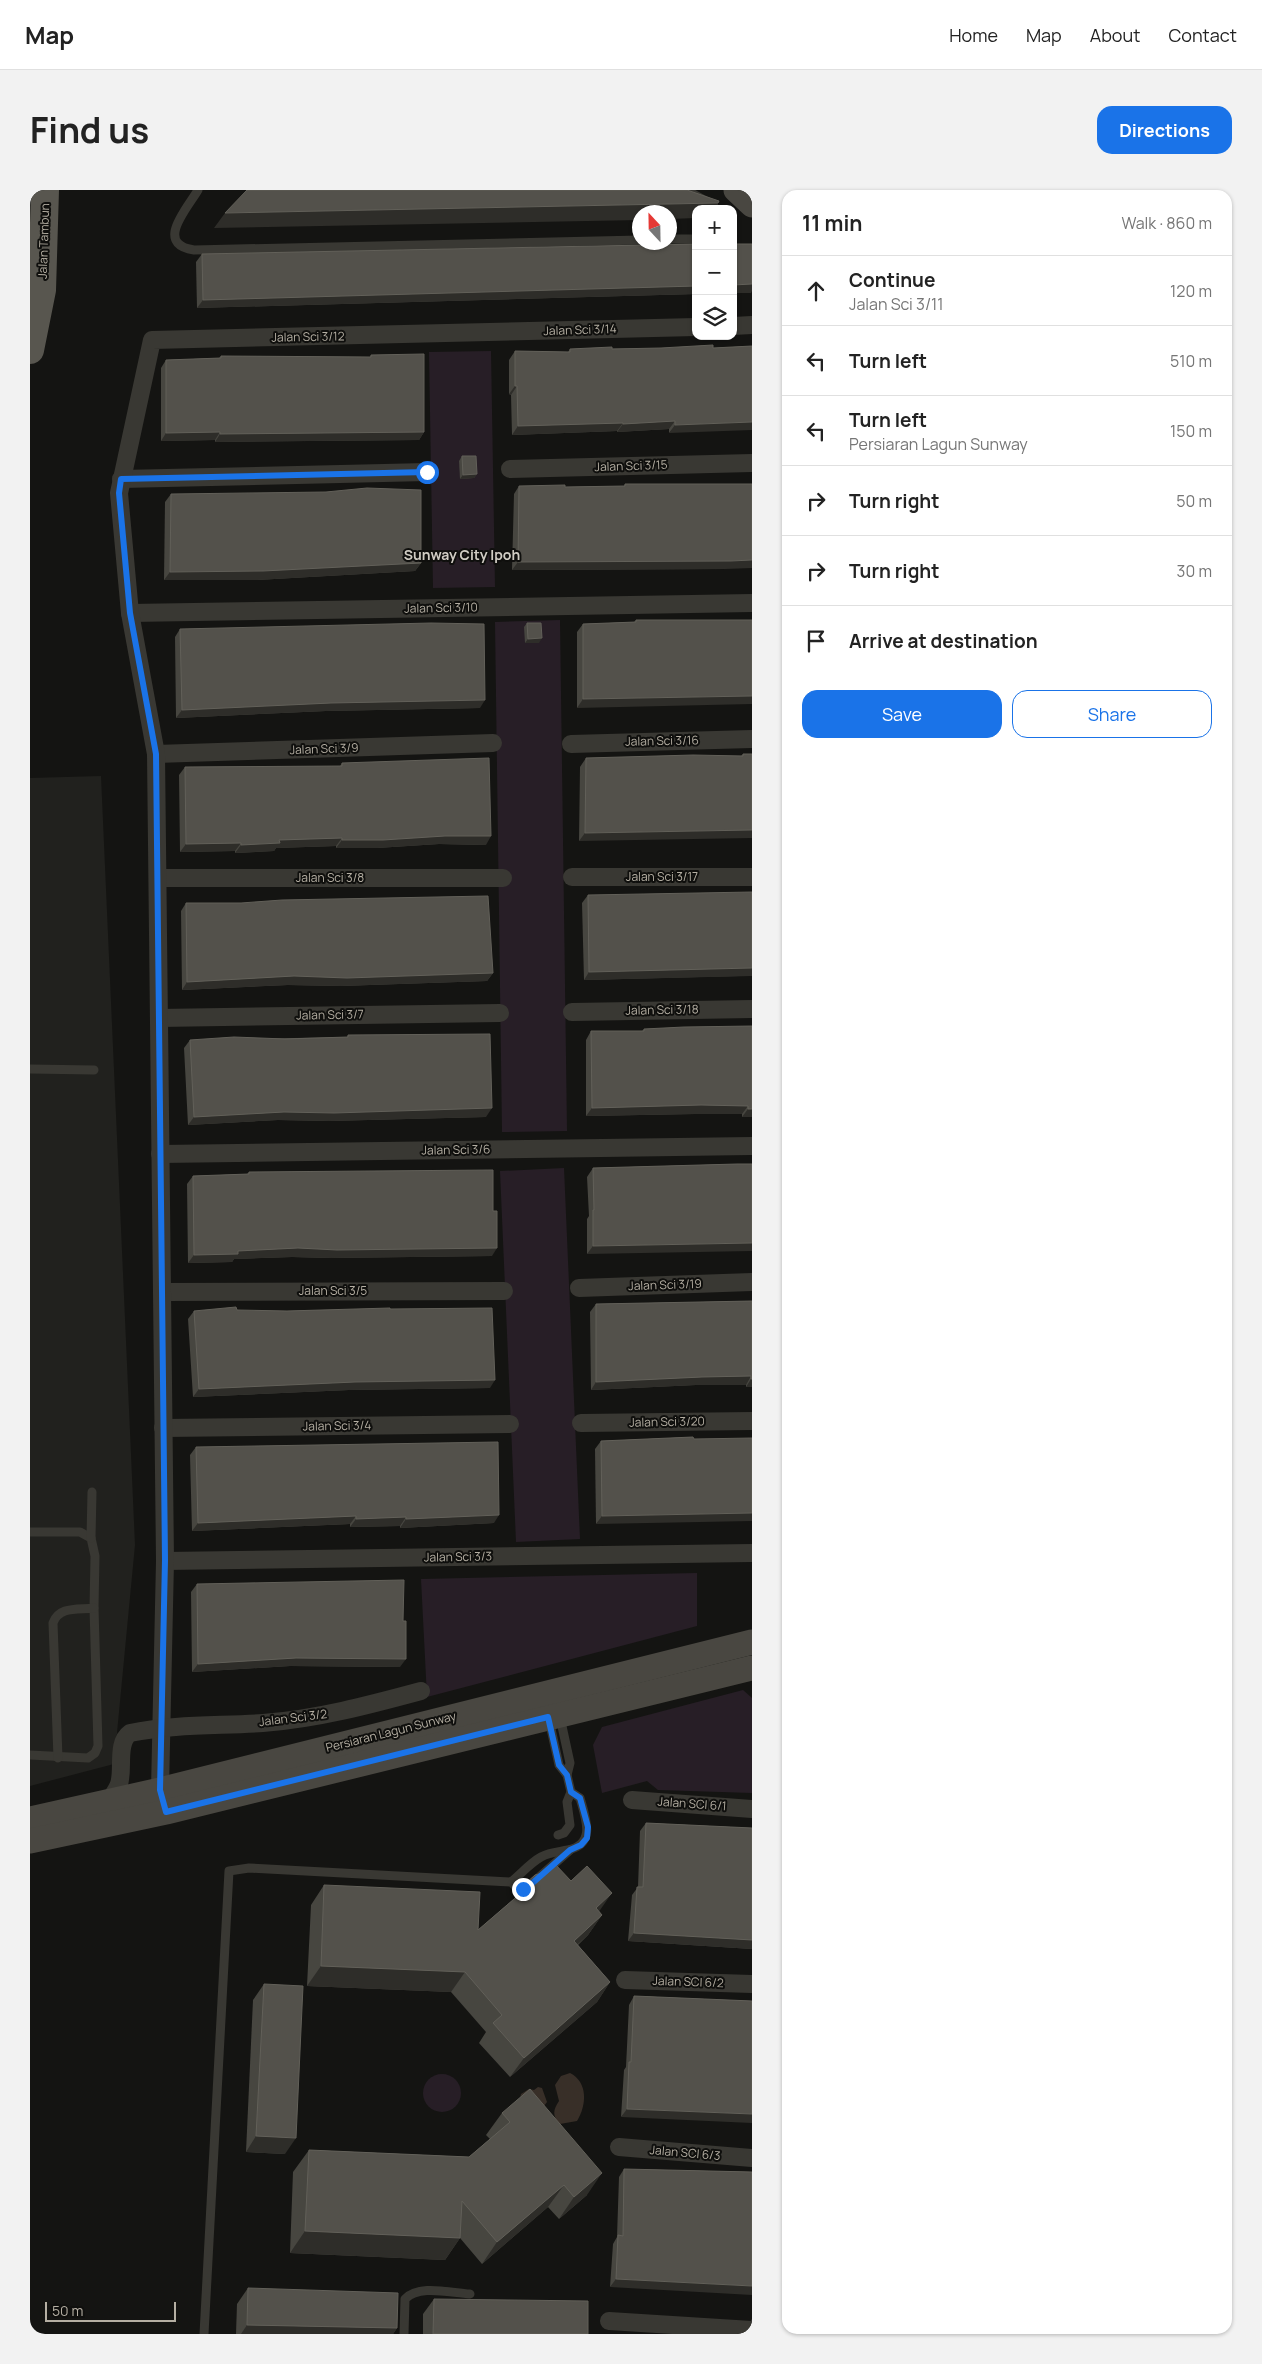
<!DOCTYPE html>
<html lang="en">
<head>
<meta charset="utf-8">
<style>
	:root { --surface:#fff; --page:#f2f2f2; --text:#222; --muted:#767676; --line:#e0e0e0; --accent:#1a73e8 }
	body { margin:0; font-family:Manrope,sans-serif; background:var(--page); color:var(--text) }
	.controls { position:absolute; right:15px; top:15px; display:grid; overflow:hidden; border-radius:10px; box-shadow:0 1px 4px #0004 }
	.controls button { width:45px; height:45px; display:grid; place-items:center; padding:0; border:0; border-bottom:1px solid var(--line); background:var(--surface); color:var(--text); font:25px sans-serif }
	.compass { position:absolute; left:602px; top:15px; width:45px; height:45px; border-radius:50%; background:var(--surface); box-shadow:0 1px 4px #0004; rotate:338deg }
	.scale { position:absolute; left:15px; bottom:12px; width:131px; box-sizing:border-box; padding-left:5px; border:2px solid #b5afa3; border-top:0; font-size:14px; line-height:18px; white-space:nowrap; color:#b5afa3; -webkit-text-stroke:4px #0f0f0d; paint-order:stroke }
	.stop { position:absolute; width:15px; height:15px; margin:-11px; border:4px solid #1a73e8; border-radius:50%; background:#fff }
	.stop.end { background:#1a73e8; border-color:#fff; box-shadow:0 1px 5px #0008 }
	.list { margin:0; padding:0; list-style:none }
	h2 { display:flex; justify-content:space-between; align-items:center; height:65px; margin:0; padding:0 20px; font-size:21px }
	h2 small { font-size:16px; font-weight:400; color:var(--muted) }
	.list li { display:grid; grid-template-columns:32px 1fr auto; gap:15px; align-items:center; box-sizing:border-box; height:70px; padding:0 20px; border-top:1px solid var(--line) }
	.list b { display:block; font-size:19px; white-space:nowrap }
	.list p { margin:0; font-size:16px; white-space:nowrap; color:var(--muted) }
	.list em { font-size:16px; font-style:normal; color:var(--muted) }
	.actions { display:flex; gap:10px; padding:15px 20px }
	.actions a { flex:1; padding:11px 0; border:1px solid var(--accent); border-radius:15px; text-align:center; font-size:18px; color:var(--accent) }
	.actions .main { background:var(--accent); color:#fff }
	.icon { flex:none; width:28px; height:28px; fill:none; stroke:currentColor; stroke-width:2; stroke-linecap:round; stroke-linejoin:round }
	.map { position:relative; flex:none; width:722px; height:2144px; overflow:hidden; border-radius:15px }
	header { display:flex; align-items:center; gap:30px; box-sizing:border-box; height:70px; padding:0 25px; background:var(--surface); border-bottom:1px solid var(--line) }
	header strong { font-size:24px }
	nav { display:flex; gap:28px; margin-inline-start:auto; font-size:18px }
	.intro { display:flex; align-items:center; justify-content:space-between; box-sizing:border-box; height:120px; padding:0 30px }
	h1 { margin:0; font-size:35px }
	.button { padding:12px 22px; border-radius:15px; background:var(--accent); color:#fff; font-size:18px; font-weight:700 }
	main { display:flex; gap:30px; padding:0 30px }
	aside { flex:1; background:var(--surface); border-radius:15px; box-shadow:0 1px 4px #0004 }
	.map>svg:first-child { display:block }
</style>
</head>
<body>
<header>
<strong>Map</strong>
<nav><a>Home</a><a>Map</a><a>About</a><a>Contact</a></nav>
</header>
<div class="intro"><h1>Find us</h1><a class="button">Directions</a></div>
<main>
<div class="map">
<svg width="722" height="2144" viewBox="0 0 722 2144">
	<rect width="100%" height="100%" fill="#141412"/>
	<polygon fill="#21211e" points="71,586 105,1355 84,1574 0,1596 0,588"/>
	<g fill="#271e26">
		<polygon points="461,161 465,397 403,398 399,162"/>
		<polygon points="530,430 537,941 472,942 465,432"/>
		<polygon points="534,978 550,1349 486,1352 470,981"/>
		<polygon points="667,1383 667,1436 397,1507 391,1389"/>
		<polygon points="713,1500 722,1508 722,1603 628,1600 617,1591 572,1603 563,1555 572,1537"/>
		<circle cx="412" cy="1903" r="19"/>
	</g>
	<g fill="#382f28">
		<path d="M540 1883C558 1892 557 1915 547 1931L530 1934C522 1926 523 1920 529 1911L525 1895 531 1886Z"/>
		<polygon points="508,1897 512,1898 517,1912 514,1916 490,1909 491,1904 499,1899 504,1900"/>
	</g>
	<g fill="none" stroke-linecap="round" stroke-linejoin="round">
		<g stroke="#393833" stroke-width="9">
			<path d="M168 0C157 19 124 54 164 60L610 50"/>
			<polyline points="656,0 683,15 685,19"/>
			<polyline points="640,49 666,49"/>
			<polyline points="0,879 64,880"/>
			<polyline points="0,1342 50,1342 61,1348 65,1366 64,1418 68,1556 65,1563 58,1568 0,1565"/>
			<polyline points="61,1348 62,1302"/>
			<polyline points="519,1530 529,1575 537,1585"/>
			<path d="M28 1568 23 1433C29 1416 48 1420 64 1418"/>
			<polyline points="528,1645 534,1643 540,1635 537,1612 541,1602 537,1585 540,1573 530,1527"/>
			<path d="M481 1692C491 1684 500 1673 511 1667 520 1662 529 1662 538 1660 566 1654 556 1629 550 1608L541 1602"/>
			<polyline points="174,2144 199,1681 219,1678 481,1692 488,1699 498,1697 540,1660"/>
			<path d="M374 2144 375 2109C389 2094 420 2103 440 2104"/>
		</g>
		<g stroke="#393833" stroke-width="18">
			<polyline points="703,136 722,135"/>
			<polyline points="480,279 722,273"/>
			<polyline points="91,289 397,282"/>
			<polyline points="100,423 722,413"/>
			<polyline points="541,554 722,549"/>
			<polyline points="126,564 463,553"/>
			<polyline points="542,687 722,687"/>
			<polyline points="128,688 473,688"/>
			<polyline points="542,822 722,819"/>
			<polyline points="129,828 470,823"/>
			<polyline points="130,964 722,956"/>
			<polyline points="549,1098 722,1092"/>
			<polyline points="132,1102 474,1101"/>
			<polyline points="551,1233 722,1231"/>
			<polyline points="133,1238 480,1234"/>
			<polyline points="135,1371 722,1363"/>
			<polyline points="133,1609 130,1600 135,1371 126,564 100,423 89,303 122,150 666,137"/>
			<polyline points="602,1610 722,1619"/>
			<path d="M79 1612C82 1606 87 1600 89 1594 94 1579 86 1553 100 1543 144 1534 189 1536 233 1533 287 1529 339 1515 391 1501"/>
			<polyline points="595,1790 722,1794"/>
			<polyline points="589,1957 722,1968"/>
			<polyline points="579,2131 722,2140"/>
		</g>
		<g stroke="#494741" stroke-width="25">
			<polyline points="706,0 722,15"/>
			<polyline points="0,1629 130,1600 722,1452"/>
			<polyline points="0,1651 136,1622 722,1478"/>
		</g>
		<polyline stroke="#58564f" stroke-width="28" points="0,160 12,100 15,0"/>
	</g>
	<g fill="#474640">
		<polygon points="666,54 666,104 167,118 166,72 172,64"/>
		<polygon points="722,156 639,243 639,239 587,242 587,241 482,245 481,205 479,204 479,170 485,161 538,162 540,159 683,158"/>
		<polygon points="341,165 394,242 389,250 185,252 185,250 131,251 131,178 136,170 189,168 191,166 340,167"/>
		<polygon points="432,266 447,284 444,288 430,289 429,271"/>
		<polygon points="595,294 695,379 482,380 484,304 489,296 535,297 594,296"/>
		<polygon points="141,304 391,373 385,381 227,390 134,390 135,312"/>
		<polygon points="606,430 699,430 547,518 547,442 553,434 604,432"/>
		<polygon points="497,433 509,453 495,453 494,437"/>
		<polygon points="150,439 450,518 296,521 146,528 145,447"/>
		<polygon points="713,564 722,564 549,651 550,577 556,568 711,566"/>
		<polygon points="312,573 456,655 409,654 347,658 306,658 306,656 246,658 244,661 205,663 205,661 150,662 149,585 155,577 310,576"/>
		<polygon points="558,705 710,786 554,790 552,713"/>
		<polygon points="156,713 463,783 457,791 311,796 258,795 152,800 151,721"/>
		<polygon points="722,836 722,927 712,927 712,924 665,924 556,926 556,850 561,841 612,841 614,839"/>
		<polygon points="318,845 456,927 299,931 248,930 158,935 154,858 160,850 317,847"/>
		<polygon points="707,974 557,1064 557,1029 559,1026 557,987 563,978"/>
		<polygon points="219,982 462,1066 301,1068 262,1067 204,1069 202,1072 158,1073 157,994 163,986 217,984"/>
		<polygon points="722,1111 722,1197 716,1197 716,1195 666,1195 561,1200 560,1122 566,1114"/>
		<polygon points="360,1119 460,1198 319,1200 163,1207 158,1129 164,1121 257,1121"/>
		<polygon points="663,1247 566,1334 565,1259 571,1251"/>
		<polygon points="166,1257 464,1333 370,1338 370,1336 320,1337 320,1334 162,1341 160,1265"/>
		<polygon points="167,1394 370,1477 260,1476 162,1482 161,1402"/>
		<polygon points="616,1633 722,1638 722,1759 598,1751 602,1705 608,1697 610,1641"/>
		<polygon points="495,1694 569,1721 572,1725 558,1745 548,1755 580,1792 567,1812 480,1887 449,1853 456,1842 421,1802 277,1796 281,1715 294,1695 448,1740 485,1708"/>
		<polygon points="234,1794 255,1964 216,1962 223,1810"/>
		<polygon points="604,1806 722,1811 591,1927 594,1880 596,1877 599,1815"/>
		<polygon points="472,1923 557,2005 529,2029 518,2017 452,2074 430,2048 415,2070 260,2063 263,1982 279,1960 439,1967 460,1949 456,1945"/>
		<polygon points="594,1979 722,1982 580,2097 583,2054 587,2047 589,1987"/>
		<polygon points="218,2098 367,2138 363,2144 206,2144 207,2114"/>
		<polygon points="404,2109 558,2144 393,2144 393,2124"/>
	</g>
	<g fill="#2e2d29">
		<polygon points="688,13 684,19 666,19 666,28 640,29 640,22 610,22 610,30 184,38 195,23"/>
		<polygon points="722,93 722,101 721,103 703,103 703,95"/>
		<polygon points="666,96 666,104 167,118 173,110"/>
		<polygon points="485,196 487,196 481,205 479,204"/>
		<polygon points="645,231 639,239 587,242 593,234"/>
		<polygon points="722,232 722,240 639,243 645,235"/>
		<polygon points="593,233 587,241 482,245 488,236"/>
		<polygon points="190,242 185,250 131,251 136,243"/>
		<polygon points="394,242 389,250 185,252 190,244"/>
		<polygon points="447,284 444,288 430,289 433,285"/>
		<polygon points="722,370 722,378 695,379 482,380 488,372"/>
		<polygon points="391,373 385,381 227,390 134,390 140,382"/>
		<polygon points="512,448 509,453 495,453 498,449"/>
		<polygon points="722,506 722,514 547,518 553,509"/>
		<polygon points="455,510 450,518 296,521 146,528 152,520 301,513"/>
		<polygon points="722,640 722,648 549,651 555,643"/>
		<polygon points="415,646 461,646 456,655 409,654 347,658 306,658 312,650"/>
		<polygon points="312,648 306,656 246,658 244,661 205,663 211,655 249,650"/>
		<polygon points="211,653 205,661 150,662 156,654"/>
		<polygon points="722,778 722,786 554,790 559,782"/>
		<polygon points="463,783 457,791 311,796 258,795 152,800 157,792 264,786"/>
		<polygon points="671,915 718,916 712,924 665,924 556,926 562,918"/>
		<polygon points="462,918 456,927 299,931 248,930 158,935 164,927 254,922"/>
		<polygon points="718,919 722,919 722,927 712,927"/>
		<polygon points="722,1053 722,1061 557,1064 563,1056"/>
		<polygon points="268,1058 467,1058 462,1066 301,1068 262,1067 204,1069 202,1072 158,1073 164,1065 208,1061"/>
		<polygon points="721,1186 716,1195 666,1195 561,1200 566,1192 672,1187"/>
		<polygon points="721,1189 722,1189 722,1197 716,1197"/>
		<polygon points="465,1190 460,1198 319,1200 163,1207 169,1199 325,1192"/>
		<polygon points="722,1323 722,1331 566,1334 572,1326"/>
		<polygon points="469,1325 464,1333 370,1338 376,1329"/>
		<polygon points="326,1326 320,1334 162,1341 168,1333"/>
		<polygon points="376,1327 370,1336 320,1337 326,1329"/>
		<polygon points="266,1468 376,1469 370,1477 260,1476 162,1482 168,1474"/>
		<polygon points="582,1703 568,1723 566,1718"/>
		<polygon points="572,1725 558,1745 530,1770 544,1751"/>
		<polygon points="604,1743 722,1750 722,1759 598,1751"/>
		<polygon points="291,1776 435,1782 421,1802 277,1796"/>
		<polygon points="580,1792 567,1812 480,1887 494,1868"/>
		<polygon points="597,1919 722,1924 722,1933 591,1927"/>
		<polygon points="226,1946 266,1948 255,1964 216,1962"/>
		<polygon points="572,1983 557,2005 529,2029 544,2007"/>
		<polygon points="534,1995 518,2017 452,2074 467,2052"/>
		<polygon points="275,2041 430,2048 415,2070 260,2063"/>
		<polygon points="586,2089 722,2096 722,2105 580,2097"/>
		<polygon points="217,2135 367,2138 363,2144 211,2144"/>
	</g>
	<g fill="#53514b" stroke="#626059">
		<polygon points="217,0 657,0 689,11 688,13 195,23"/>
		<polygon points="666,54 666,96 173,110 172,64"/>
		<polygon points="703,54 722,54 722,94 703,95"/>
		<polygon points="683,155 683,158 722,156 722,232 645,235 645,231 593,234 593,233 488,236 487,196 485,196 485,161 540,162 540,159 582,157 582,159 631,158"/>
		<polygon points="394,164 394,242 190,244 190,242 136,243 136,170 191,168 191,166 341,167 341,165"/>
		<polygon points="432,266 446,266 447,284 433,285"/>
		<polygon points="595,294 722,294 722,370 701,371 488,372 489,296 535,295 535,297 595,296"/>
		<polygon points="337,298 391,300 391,373 233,381 140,382 141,304 296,302"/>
		<polygon points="606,430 722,430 722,506 553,509 553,434 606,432"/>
		<polygon points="401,433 454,434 455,510 301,513 152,520 150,439"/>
		<polygon points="497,433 511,433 512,448 498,449"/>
		<polygon points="713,564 722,564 722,640 555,643 556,568 663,565 713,566"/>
		<polygon points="459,568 461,646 415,646 353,650 312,650 312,648 249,650 250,653 211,655 211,653 156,654 155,577 312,576 312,573"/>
		<polygon points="722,702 722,778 559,782 558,705"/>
		<polygon points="458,706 463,783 317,788 264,786 157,792 156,713 211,713 252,710"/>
		<polygon points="722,836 722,919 718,919 718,916 671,915 562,918 561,841 614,841 614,839 654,837"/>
		<polygon points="460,844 462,918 304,923 254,922 164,927 160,850 204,847 255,849 318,847 318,845"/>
		<polygon points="707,974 722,974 722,1053 563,1056 563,1020 564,1020 563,978"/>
		<polygon points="463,980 463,1021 467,1021 467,1058 307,1060 268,1058 208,1061 208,1064 164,1065 163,986 219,984 219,982"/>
		<polygon points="722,1111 722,1189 721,1189 721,1186 672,1187 566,1192 566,1114"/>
		<polygon points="206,1117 207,1120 257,1121 360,1118 360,1119 462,1118 465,1190 325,1192 169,1199 164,1121"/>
		<polygon points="663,1247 664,1249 722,1248 722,1323 572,1326 571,1251"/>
		<polygon points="468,1252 469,1325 376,1329 376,1327 326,1329 326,1326 168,1333 166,1257"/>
		<polygon points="374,1390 373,1431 376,1431 376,1469 266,1468 168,1474 167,1394"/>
		<polygon points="616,1633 722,1638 722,1750 604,1743 607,1697 613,1697"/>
		<polygon points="525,1674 541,1691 557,1676 582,1703 566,1718 572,1725 544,1751 580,1792 494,1868 463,1833 472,1825 435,1782 291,1776 294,1695 450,1702 448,1740 498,1697 495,1694 505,1685 516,1682"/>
		<polygon points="234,1794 273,1796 266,1948 226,1946"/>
		<polygon points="604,1806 722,1811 722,1924 597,1919 599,1872 601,1872"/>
		<polygon points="500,1899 572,1983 544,2007 534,1995 467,2052 432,2011 430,2048 275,2041 279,1960 439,1967 480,1932 472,1923"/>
		<polygon points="594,1979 722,1982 722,2096 586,2089 588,2045 593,2046"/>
		<polygon points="218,2098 368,2103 367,2138 217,2135"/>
		<polygon points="404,2109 558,2111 558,2144 403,2144"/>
	</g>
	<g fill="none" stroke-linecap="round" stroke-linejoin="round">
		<polyline stroke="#1a73e8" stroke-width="6" points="397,282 91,289 89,303 100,423 126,564 135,1370 130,1600 136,1622 518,1527 529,1575 537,1585 541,1602 550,1608 558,1637 557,1648 551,1655 540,1660 498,1697 493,1699"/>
	</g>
	<g text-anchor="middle" stroke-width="4" stroke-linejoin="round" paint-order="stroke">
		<g font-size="12" fill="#b5afa3" stroke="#0f0f0d">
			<text transform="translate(14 51) rotate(-88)" y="4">Jalan Tambun</text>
			<text transform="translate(550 140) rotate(-2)" y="4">Jalan Sci 3/14</text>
			<text transform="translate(278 147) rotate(-1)" y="4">Jalan Sci 3/12</text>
			<text transform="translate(601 276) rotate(-2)" y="4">Jalan Sci 3/15</text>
			<text transform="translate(411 418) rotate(-1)" y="4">Jalan Sci 3/10</text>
			<text transform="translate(632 551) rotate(-1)" y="4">Jalan Sci 3/16</text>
			<text transform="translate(294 559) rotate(-2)" y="4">Jalan Sci 3/9</text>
			<text x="632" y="691">Jalan Sci 3/17</text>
			<text x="300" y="692">Jalan Sci 3/8</text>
			<text transform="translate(632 820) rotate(-1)" y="4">Jalan Sci 3/18</text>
			<text transform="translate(300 825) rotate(-1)" y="4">Jalan Sci 3/7</text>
			<text transform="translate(426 960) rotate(-1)" y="4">Jalan Sci 3/6</text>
			<text transform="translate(635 1095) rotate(-2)" y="4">Jalan Sci 3/19</text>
			<text x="303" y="1105">Jalan Sci 3/5</text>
			<text transform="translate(637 1232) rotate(-1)" y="4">Jalan Sci 3/20</text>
			<text transform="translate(307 1236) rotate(-1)" y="4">Jalan Sci 3/4</text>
			<text transform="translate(428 1367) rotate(-1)" y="4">Jalan Sci 3/3</text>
			<text transform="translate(263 1528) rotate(-7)" y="4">Jalan Sci 3/2</text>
			<text transform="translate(361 1542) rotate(-14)" y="4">Persiaran Lagun Sunway</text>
			<text transform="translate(662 1614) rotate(4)" y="4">Jalan SCI 6/1</text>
			<text transform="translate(658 1792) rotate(2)" y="4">Jalan SCI 6/2</text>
			<text transform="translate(655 1963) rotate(5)" y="4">Jalan SCI 6/3</text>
		</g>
		<g font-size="14" font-weight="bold" fill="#d1cdc4" stroke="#0f0f0d">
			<text x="432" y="370">Sunway City Ipoh</text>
		</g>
	</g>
</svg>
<div class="controls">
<button>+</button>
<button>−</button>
<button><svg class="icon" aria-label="layers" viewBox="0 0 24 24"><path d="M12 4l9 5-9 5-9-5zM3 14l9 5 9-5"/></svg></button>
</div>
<svg class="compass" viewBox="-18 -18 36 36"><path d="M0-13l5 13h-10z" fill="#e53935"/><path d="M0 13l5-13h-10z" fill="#767676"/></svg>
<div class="scale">50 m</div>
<div class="stop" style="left:397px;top:282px"></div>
<div class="stop end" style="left:493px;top:1699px"></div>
</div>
<aside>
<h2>11 min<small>Walk · 860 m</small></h2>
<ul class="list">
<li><svg class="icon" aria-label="ahead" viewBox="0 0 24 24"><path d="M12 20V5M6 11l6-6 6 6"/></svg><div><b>Continue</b><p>Jalan Sci 3/11</p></div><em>120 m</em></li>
<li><svg class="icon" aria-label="left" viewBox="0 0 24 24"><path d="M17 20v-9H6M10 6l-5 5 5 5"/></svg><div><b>Turn left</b></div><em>510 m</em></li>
<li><svg class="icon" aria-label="left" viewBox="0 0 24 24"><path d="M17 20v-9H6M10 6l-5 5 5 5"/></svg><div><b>Turn left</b><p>Persiaran Lagun Sunway</p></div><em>150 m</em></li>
<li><svg class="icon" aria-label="right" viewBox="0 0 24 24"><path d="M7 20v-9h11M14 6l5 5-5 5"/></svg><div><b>Turn right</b></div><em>50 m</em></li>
<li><svg class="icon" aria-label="right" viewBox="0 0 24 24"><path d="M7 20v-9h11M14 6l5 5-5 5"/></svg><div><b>Turn right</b></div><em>30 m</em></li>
<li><svg class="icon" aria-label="arrive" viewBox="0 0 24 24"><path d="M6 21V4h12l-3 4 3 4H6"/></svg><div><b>Arrive at destination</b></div></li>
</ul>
<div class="actions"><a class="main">Save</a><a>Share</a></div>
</aside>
</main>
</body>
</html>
